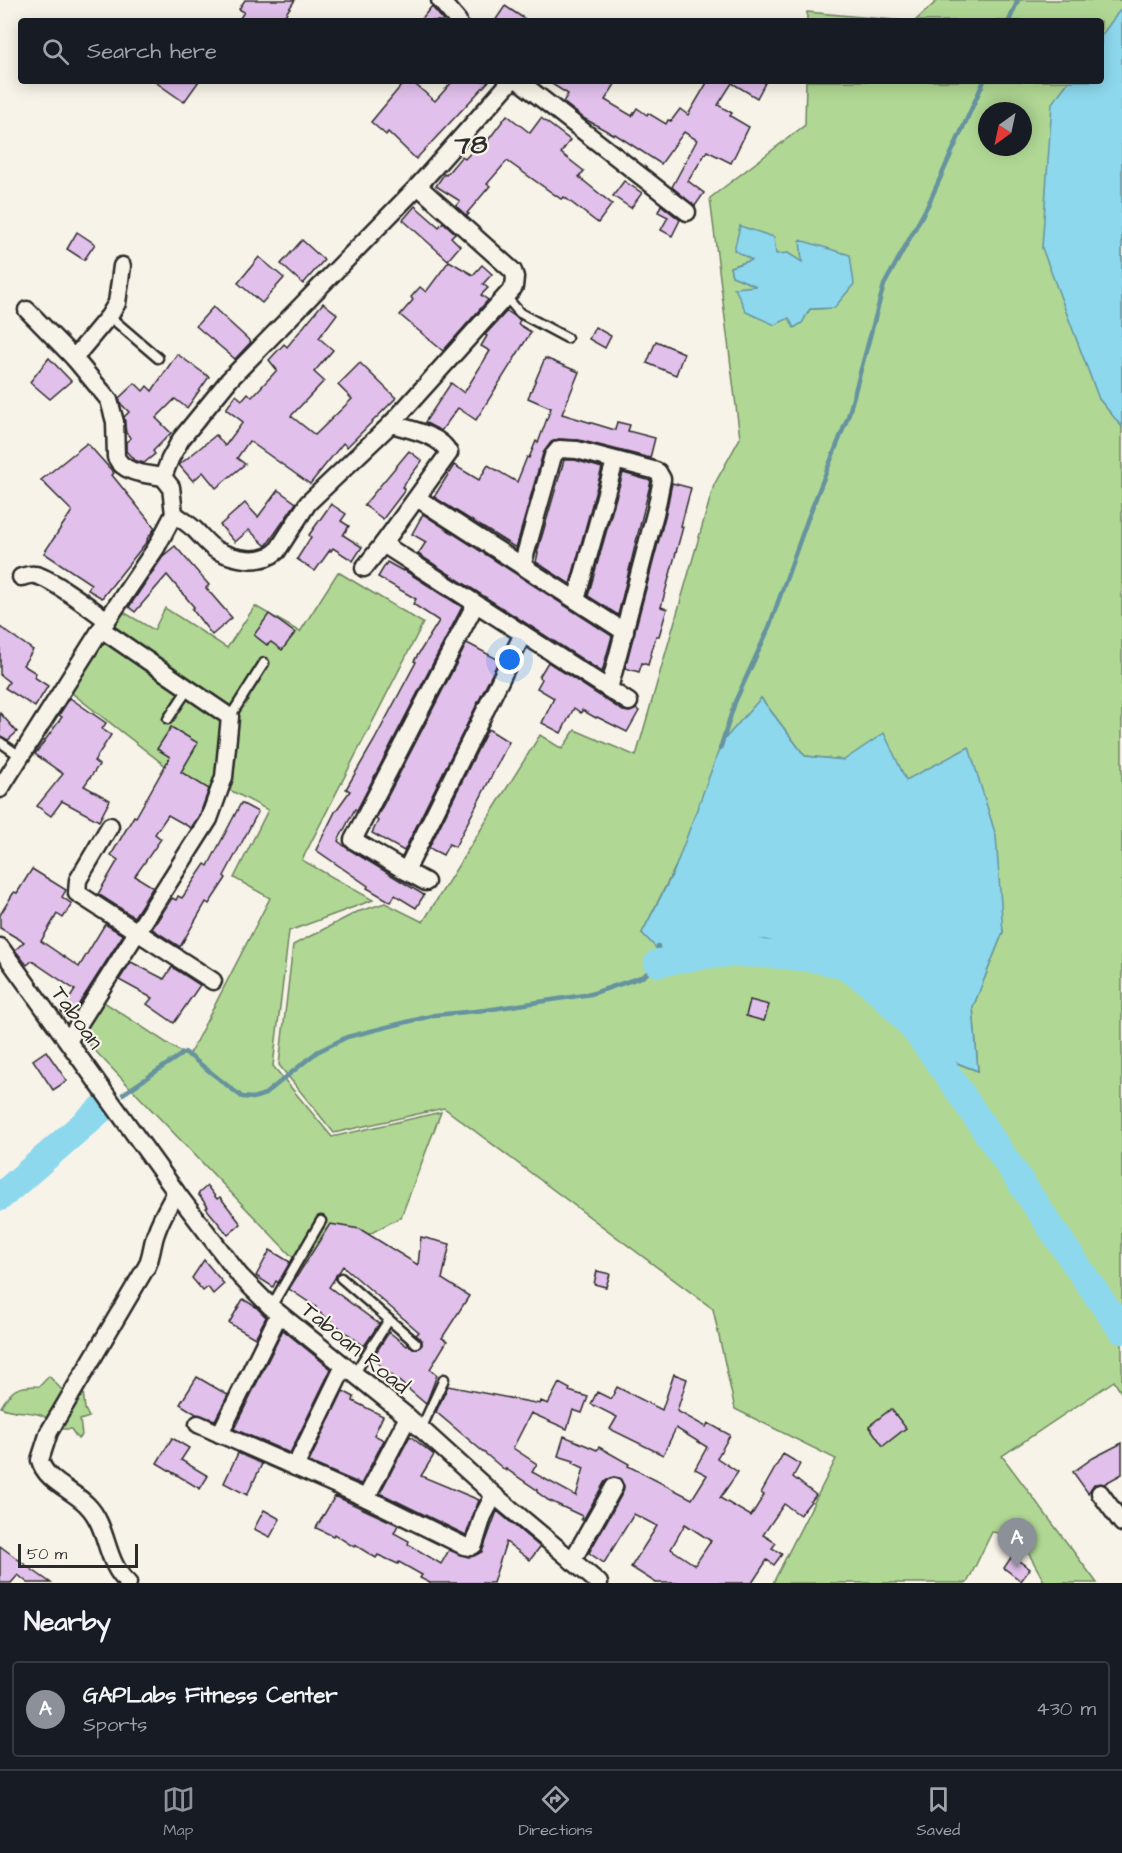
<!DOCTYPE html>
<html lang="en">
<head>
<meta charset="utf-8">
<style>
	:root { --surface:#171b24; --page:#20242c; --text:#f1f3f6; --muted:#9ea1a6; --line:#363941; --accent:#8c9099 }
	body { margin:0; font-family:"Architects Daughter",sans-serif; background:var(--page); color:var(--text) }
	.compass { position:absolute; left:978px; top:102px; width:54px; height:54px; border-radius:50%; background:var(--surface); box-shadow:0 3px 15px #0003; rotate:213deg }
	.scale { position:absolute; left:18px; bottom:15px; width:120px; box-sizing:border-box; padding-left:6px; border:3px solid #2b2b2b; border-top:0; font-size:16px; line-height:21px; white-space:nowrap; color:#2b2b2b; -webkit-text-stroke:4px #f7f3e8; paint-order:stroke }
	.you { position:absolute; left:510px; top:660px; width:21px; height:21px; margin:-15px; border:4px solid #fff; border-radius:50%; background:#1a73e8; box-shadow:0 0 0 9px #1a73e833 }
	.badge { display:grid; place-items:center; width:39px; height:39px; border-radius:50%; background:var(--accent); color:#fff; font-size:20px; font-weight:700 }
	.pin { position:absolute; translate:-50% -50px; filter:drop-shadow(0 2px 3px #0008) }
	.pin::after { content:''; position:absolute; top:32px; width:21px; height:18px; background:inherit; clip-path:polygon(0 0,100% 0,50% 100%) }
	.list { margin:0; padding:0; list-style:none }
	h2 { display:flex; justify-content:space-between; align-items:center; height:78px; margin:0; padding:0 24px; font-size:26px }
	h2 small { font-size:20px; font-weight:400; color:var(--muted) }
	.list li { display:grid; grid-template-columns:39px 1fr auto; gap:18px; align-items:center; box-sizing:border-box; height:96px; margin:0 12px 12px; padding:0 12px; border:2px solid var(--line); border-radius:6px }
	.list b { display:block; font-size:22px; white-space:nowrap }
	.list p { margin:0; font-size:20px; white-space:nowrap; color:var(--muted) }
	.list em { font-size:20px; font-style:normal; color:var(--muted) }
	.icon { flex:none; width:33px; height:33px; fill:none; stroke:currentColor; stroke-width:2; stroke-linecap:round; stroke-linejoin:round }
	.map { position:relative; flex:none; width:1122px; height:1583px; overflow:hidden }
	.search { position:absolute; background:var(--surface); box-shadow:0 3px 15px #0003; left:18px; right:18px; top:18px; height:66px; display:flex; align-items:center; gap:15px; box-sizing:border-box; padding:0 21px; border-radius:6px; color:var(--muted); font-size:22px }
	.sheet { height:186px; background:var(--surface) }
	nav { display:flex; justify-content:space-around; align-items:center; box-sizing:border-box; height:84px; border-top:2px solid var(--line); background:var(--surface); font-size:16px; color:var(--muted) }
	nav a { display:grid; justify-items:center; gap:3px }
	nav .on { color:var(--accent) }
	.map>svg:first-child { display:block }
</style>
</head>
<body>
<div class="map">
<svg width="1122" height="1583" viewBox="0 0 1122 1583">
	<rect width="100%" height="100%" fill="#f7f3e8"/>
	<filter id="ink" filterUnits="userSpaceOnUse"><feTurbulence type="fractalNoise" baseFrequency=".0167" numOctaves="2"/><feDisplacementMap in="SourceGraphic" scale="12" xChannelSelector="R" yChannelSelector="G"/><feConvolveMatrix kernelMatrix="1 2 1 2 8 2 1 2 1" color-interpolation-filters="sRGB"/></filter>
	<g filter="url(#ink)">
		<g fill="#b0d894" stroke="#6e8260" stroke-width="1.5" fill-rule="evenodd">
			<path d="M938 0H1122V1394L1114 1381 1002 1456 1097 1583H1045L1019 1536 992 1532 967 1583H773L836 1459 735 1409 713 1309 444 1108 334 1133 279 1065 293 945 357 912 385 903 423 922 540 735 562 749 575 730 636 756 714 485 740 438 710 198 805 125 806 81H1101V21H915ZM987 111H1023V147H987ZM801 240 834 308 810 309 802 322 794 327 789 317 735 289 757 286 732 276 730 267 753 260 802 262ZM761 698 805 756 844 760 906 781 968 748 1003 932 973 1007 978 1071 926 1051 847 958 765 940 642 933Z"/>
			<polygon points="807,12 906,21 807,21"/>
			<polygon points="338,572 423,623 302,860 373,900 289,931 273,1066 332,1137 441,1112 401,1217 304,1269 79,1034 101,1000 188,1057 270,898 234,878 268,810 226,788 217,806 68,690 120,610 154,630 165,608 227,648 255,606 300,632"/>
			<path d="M49 1376 61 1389 72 1387 83 1391 85 1409 89 1417 80 1420 82 1435 78 1439 71 1429H53C51 1426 48 1419 45 1417 36 1410 14 1414 1 1407 12 1388 18 1386 40 1386Z"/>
		</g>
		<g fill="#8dd8ed" stroke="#66939f" stroke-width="1.5">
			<polygon points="1122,7 1122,427 1099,399 1042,248 1052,103 1069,81 1101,81 1101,36"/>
			<polygon points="740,226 774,237 776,254 788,253 802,262 800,240 850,255 854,284 834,308 810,309 802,323 794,328 789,318 775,325 746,312 735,288 756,286 732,276 730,267 752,260 734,250"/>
			<polygon points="761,698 805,756 844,760 884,733 906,780 969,747 996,836 1003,932 973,1007 978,1071 926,1051 847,958 765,940 658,950 642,933 674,871 722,742"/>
		</g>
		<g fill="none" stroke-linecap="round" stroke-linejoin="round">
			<g stroke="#66939f" stroke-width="4.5">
				<polyline points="1009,21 1018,0"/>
				<polyline points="720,749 735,702 768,630 808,518 848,417 884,285 928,205 984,81"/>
				<polyline points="123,1094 185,1052 242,1097 253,1098 265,1094 317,1052 347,1037 435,1015 486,1010 591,994 644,976 658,963 658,946"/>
			</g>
			<g stroke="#8dd8ed" stroke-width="28">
				<path d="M658 963C677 960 697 955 716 954 744 952 822 955 846 967 899 995 950 1078 984 1128 1030 1195 1074 1264 1122 1330"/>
				<polyline points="0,1197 100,1110"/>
			</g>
		</g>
		<g fill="#e1c0ec" stroke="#2b2b2b" stroke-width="1.5" fill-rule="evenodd">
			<polygon points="245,0 295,0 281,21 238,21 244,12 239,9"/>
			<polygon points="432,6 432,7 444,21 420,21"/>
			<polygon points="505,6 528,21 495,21"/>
			<polygon points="154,81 199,81 184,102"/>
			<polygon points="405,81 411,81 435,101 453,81 489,81 416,159 388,132 386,135 371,122"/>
			<polygon points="547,81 617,81 605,100 632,116 637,108 647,115 648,113 666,124 668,120 671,121 680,109 688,115 708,81 766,81 757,98 732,83 718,105 732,113 730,116 749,127 731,163 707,151 688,181 704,193 695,206 672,187 697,140 684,132 661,164 615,134 614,135 585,119 563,102 568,94"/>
			<polygon points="507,115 530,133 541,118 570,140 561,153 584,171 579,177 612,204 598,223 564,197 561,199 507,161 487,184 490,186 467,213 469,214 467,216 456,206 460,201 436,186 444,174 446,175 462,156 465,159 476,147 480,151"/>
			<polygon points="624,181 642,193 631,208 613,196"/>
			<polygon points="661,205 680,220 672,236 661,230 668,217 658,212"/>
			<polygon points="415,206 439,227 443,222 455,233 451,237 460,246 448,260 403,220"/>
			<polygon points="77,232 95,244 84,260 67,249"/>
			<polygon points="302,240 324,260 303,284 281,264"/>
			<polygon points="259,257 284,278 262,303 238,283"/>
			<polygon points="449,261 473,275 482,265 492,274 483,284 488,288 481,295 488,300 443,351 400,315 413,300 411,297 420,287 426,292"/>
			<polygon points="323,303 337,314 319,338 333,350 314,372 324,381 291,416 315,435 352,399 338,385 360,363 396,398 347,447 343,443 310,484 249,441 237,458 245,464 216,488 203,472 193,481 179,465 216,435 225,446 243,422 226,409 236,395 242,400 248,393 252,397 277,370 269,360 284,344 287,347"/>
			<polygon points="213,307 251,342 235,359 196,326"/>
			<polygon points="507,311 520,320 518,324 531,332 476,420 458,408 441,431 428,424 425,422 451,383 464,393 490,351 481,346 487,336 485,335"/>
			<polygon points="595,327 611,336 605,348 589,339"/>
			<polygon points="656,341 684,353 676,375 647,363"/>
			<polygon points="177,354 209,377 187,408 175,399 156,418 171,433 153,451 155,454 144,463 134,460 126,451 126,442 131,438 126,433 124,417 129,412 121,404 119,398 135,383 143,391 147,386 152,391"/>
			<polygon points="49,358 71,381 50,399 30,382"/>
			<polygon points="545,358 579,372 562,414 615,430 617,422 630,425 628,431 655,438 650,458 579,440 559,439 551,442 543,453 516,548 434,497 454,465 479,480 488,465 517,482 527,457 529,458 536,441 538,443 551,408 528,398"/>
			<polygon points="87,443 114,473 112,475 155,528 147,539 148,540 102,598 88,590 91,584 44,553 72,511 41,480"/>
			<polygon points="409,451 422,461 402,487 405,490 383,519 364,505"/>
			<polygon points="564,460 575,460 602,468 570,584 536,562 538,553 537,553"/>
			<polygon points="623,473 651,481 618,615 588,596"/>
			<polygon points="672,483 691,488 681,526 683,527 661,607 667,609 659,636 656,636 648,665 642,663 639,672 625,668 666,513"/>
			<polygon points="278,490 296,503 266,546 249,530 235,542 220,525 245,503 258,517"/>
			<polygon points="331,504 346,514 341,521 349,526 343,535 362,547 353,561 333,548 331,551 330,550 315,571 297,559 311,537 309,535"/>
			<polygon points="423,514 612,636 602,672 418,554 426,542 412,534"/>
			<polygon points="175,546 209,585 206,588 232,618 212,635 192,609 194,607 167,575 135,612 129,607 164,555"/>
			<polygon points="387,562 403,571 404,570 462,607 357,810 355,809 338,841 348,849 424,895 416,908 395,895 391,902 367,888 368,886 316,850 335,812 350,791 346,789 374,741 416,662 414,661 439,621 413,604 416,599 378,577"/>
			<polygon points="269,614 295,633 282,650 271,642 267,645 254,635"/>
			<polygon points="0,627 33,650 23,665 36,673 34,677 48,686 35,707 5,688 9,682 0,675"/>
			<polygon points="467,643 499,660 404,851 372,833 378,821 376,819"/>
			<polygon points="548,662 623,711 629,712 636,709 639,711 627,732 597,717 596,718 582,710 581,713 574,708 561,733 542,723 554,698 537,688 542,679 539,677"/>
			<polygon points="70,698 106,723 102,729 111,735 94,761 99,765 84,786 110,800 99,821 62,801 51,816 37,806 63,774 35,754 62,717 59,715"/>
			<polygon points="0,713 17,732 8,740 0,736"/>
			<polygon points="171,727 198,743 181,772 209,789 200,814 191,828 168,815 155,834 161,839 135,876 153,887 134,917 98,894 118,860 111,855 134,816 136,817 170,757 157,749"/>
			<polygon points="488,729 509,742 455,847 449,844 443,855 429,848"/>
			<polygon points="241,803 258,812 224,876 226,878 209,904 206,902 180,947 152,929 172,898 176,900 178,896 182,898 205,864 208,866"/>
			<polygon points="32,869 66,890 62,897 72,904 63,918 57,914 41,941 79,967 105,924 123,935 70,1018 61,1012 75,990 32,961 27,965 15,950 24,942 0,928 0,915 14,892 17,893"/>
			<polygon points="131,962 164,979 172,967 200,985 174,1023 147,1004 152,998 119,980"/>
			<polygon points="750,1000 769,1005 764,1021 746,1016"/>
			<polygon points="46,1051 67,1081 53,1090 33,1060"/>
			<polygon points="207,1186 217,1199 220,1197 241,1224 228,1235 206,1208 208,1207 198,1194"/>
			<polygon points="330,1224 360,1229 418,1265 421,1237 450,1244 442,1279 469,1296 442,1338 447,1341 430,1369 437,1375 426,1404 374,1360 378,1356 375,1354 389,1332 407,1346 408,1345 415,1349 422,1345 422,1340 416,1335 419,1332 343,1266 329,1287 379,1324 364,1346 315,1309 316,1307 289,1289"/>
			<polygon points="270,1250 290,1262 278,1283 276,1281 273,1287 256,1276"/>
			<polygon points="204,1260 224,1284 213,1294 208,1287 203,1291 192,1278"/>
			<polygon points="597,1271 610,1274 606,1287 594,1284"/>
			<polygon points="243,1299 256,1307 266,1317 255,1338 229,1323"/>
			<polygon points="283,1330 331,1369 290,1453 234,1429"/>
			<path d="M674 1374 687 1379 677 1411 706 1427 708 1423 730 1435 717 1458 738 1472 720 1498 751 1516 764 1495 761 1493 783 1454 800 1464 793 1477 816 1495 800 1515 784 1504 763 1535 776 1543 772 1548 782 1554 774 1565 767 1560 752 1583H656L631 1567 657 1526 634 1514 604 1563 589 1553 623 1492 624 1486 620 1478 613 1477 605 1481 583 1520H581L582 1516 548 1500 537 1492V1490L506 1469V1471L436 1412 448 1386 540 1404 541 1401 548 1404 559 1383 570 1389 569 1391 588 1397 582 1413 573 1410 567 1429 531 1413 513 1448 537 1464 532 1472 576 1496 584 1468 573 1463 574 1461 558 1456 564 1436 597 1450 599 1447 629 1464 628 1466 692 1499 707 1475 695 1469 707 1447 676 1428 663 1455 610 1429 617 1417 591 1404 597 1392 611 1399 617 1387 662 1410ZM685 1524 711 1541 695 1565 671 1549Z"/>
			<polygon points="197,1377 228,1395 215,1420 196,1414 180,1404"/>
			<polygon points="343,1391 354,1397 353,1401 383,1416 374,1435 384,1440 361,1484 309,1462"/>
			<polygon points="891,1409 906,1428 883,1446 869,1426"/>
			<polygon points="410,1436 434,1455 421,1476 479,1500 466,1535 380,1493"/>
			<polygon points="172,1438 189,1448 181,1460 208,1476 200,1489 157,1463"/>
			<polygon points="1122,1443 1122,1474 1104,1484 1094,1484 1088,1493 1073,1472 1093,1458"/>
			<polygon points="238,1453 262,1464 247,1495 224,1483"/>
			<polygon points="335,1496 398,1525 394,1533 409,1541 408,1544 441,1564 449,1550 468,1557 482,1552 497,1511 540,1547 530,1560 506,1542 493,1583 430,1583 420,1578 422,1575 399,1562 398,1564 378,1555 376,1558 355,1545 354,1547 334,1534 333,1536 316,1528"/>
			<polygon points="264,1510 280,1519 270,1537 254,1529"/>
			<polygon points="0,1546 31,1569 51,1583 28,1583 18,1575 11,1583 0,1583"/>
			<polygon points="1012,1556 1030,1569 1021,1581 1004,1568"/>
		</g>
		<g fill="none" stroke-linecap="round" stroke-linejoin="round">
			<defs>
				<g id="lane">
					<polyline points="506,297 520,313 567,338"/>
					<polyline points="109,316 158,358"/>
					<polyline points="230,717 264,663"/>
					<polyline points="168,719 188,689"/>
					<polyline points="0,742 20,756"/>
					<polyline points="341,1278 416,1343"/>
					<polyline points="271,1307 321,1221"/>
					<polyline points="354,1374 389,1320"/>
					<polyline points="421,1429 444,1379"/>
				</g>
				<g id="street">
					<polyline points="440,0 458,21"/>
					<polyline points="519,81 687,212"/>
					<path d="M27 310 74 358 109 400 115 422 116 457C124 474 147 474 163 477"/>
					<polyline points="74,358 109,316 117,303 122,266"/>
					<path d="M391 424C409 429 441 435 449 453L383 544 629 702"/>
					<polyline points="417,498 625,632"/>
					<path d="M174 514C180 518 187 523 193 528 201 535 208 546 218 551 235 559 261 565 277 551L308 503 391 424 514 287 515 277 513 271 418 186"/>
					<polyline points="522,566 553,456 559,449 577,450 653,470 658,472 662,479 656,510 609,689"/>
					<polyline points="364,568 383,544"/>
					<path d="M21 577C26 576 30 574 35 575 50 577 93 610 107 620"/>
					<polyline points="576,600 615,461"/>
					<polyline points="475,605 353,840 406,871 523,634"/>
					<polyline points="0,789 101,629 156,548 174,514 171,487 163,477 170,459 181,439 229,380 418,186 511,81"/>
					<polyline points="110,826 78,880 77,893 213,981"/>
					<polyline points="406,871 426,882"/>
					<polyline points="0,947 176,1192 240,1276 271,1307 408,1417 494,1495 599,1583"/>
					<polyline points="68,1041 209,819 224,777 230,717 101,629"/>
					<polyline points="279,1314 220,1434 366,1498 464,1546 470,1547 474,1545 483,1516 494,1495"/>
					<polyline points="198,1424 220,1434"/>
					<polyline points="295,1467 344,1366"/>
					<polyline points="1100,1493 1122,1523"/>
					<polyline points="366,1498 408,1417"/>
					<polyline points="572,1561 614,1487"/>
					<path d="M128 1583C104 1561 109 1527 87 1505 73 1490 45 1481 40 1460L49 1432 147 1266C152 1255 152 1244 156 1233 161 1218 169 1205 176 1192"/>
				</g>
			</defs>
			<use href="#lane" stroke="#2b2b2b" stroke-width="13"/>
			<use href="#street" stroke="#2b2b2b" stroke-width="21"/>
			<use href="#lane" stroke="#f7f3e8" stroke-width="8"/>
			<use href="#street" stroke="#f7f3e8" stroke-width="16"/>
		</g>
	</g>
	<g text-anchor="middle" stroke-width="4.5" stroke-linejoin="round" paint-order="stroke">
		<g font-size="22" fill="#2b2b2b" stroke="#f7f3e8">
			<text transform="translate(78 1017) rotate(54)" y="8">Taboan</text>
			<text transform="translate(356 1347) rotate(39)" y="8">Taboan Road</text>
		</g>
		<g font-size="26" font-weight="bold" fill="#2b2b2b" stroke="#f7f3e8">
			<text x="471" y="153">78</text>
		</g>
	</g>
</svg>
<svg class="compass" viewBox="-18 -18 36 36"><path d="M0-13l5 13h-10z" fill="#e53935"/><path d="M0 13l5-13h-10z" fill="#9ea1a6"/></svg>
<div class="scale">50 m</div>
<div class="you"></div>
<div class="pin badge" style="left:1017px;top:1568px">A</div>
<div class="search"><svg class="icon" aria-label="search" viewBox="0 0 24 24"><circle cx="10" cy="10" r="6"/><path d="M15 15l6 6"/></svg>Search here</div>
</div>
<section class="sheet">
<h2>Nearby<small></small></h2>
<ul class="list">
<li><span class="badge">A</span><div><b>GAPLabs Fitness Center</b><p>Sports</p></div><em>430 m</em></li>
</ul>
</section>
<nav>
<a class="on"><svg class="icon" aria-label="map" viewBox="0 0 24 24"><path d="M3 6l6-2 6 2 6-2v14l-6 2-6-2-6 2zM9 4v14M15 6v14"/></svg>Map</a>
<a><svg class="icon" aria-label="directions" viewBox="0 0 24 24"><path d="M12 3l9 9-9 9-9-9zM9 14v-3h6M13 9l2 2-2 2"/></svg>Directions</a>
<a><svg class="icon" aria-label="saved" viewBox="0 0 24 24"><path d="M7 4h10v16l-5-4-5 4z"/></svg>Saved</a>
</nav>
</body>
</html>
